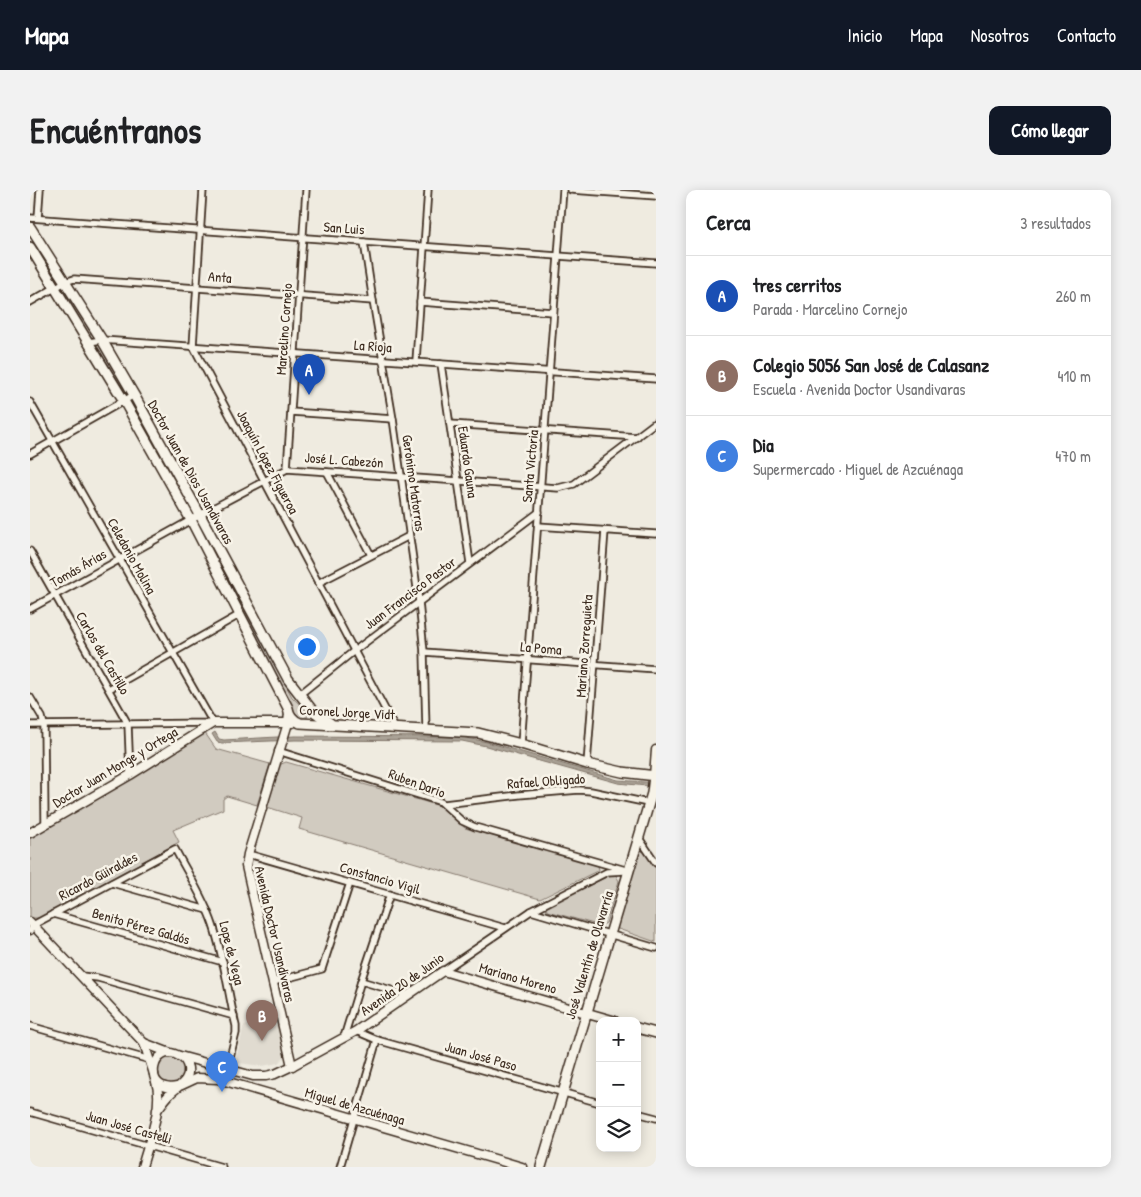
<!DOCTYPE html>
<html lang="es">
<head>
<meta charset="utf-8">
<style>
	:root { --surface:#fff; --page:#f2f2f2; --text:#202124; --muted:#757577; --line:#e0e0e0; --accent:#111827 }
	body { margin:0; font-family:"Patrick Hand",sans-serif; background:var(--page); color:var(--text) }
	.controls { position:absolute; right:15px; bottom:15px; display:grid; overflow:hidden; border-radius:10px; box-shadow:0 2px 12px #0003 }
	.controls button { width:45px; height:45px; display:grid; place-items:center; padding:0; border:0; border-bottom:1px solid var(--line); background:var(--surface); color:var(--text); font:25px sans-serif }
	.you { position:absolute; left:276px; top:456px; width:18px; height:18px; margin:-12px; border:4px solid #fff; border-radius:50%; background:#1a73e8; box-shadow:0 0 0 8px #1a73e833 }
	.badge { display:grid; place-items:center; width:32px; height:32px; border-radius:50%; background:var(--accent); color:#fff; font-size:16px; font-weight:700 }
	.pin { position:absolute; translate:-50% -41px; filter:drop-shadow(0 1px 2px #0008) }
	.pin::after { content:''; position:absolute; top:26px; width:18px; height:15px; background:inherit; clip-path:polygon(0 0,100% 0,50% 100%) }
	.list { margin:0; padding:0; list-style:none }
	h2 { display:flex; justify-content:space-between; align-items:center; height:65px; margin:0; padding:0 20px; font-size:21px }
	h2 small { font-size:16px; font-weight:400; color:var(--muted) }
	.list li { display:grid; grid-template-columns:32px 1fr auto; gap:15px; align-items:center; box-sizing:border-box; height:80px; padding:0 20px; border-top:1px solid var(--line) }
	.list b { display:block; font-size:19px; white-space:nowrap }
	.list p { margin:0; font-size:16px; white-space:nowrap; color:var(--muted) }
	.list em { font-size:16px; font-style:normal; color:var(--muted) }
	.icon { flex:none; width:28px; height:28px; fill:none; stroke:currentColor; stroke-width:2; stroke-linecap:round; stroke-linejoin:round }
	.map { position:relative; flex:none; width:626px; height:977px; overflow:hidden; border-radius:10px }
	header { display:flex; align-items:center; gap:30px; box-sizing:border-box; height:70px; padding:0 25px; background:var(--accent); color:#fff }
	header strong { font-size:24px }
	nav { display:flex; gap:28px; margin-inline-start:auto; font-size:18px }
	.intro { display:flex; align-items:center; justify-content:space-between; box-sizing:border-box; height:120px; padding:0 30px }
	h1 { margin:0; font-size:35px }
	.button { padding:12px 22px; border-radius:10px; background:var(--accent); color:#fff; font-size:18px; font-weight:700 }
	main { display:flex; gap:30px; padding:0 30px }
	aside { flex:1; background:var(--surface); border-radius:10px; box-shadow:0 2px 12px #0003 }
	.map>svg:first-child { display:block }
</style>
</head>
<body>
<header>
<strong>Mapa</strong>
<nav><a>Inicio</a><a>Mapa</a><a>Nosotros</a><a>Contacto</a></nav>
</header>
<div class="intro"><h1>Encuéntranos</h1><a class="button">Cómo llegar</a></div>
<main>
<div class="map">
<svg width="626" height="977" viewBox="0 0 626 977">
	<rect width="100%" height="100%" fill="#efebe0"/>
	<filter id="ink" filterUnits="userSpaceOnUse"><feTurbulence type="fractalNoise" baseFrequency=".02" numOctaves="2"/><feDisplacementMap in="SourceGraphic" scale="10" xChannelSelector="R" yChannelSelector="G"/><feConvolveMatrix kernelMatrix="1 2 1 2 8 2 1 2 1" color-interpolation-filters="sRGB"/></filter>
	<g filter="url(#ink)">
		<polygon fill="#e0dbd0" points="246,820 256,865 248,873 232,876 209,873 206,869 214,836 233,831 231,823"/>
		<g fill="#d1cbc0" stroke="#867a6f">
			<polygon points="32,99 35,99 62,144 58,143 33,103"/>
			<polygon points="69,155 98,202 97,204 94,202 67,159 67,156"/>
			<polygon points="104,213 163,320 162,321 160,320 103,217 102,215"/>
			<polygon points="168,330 176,342 262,507 278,522 277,528 271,528 267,526 167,333"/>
			<polygon points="175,543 186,559 240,574 227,615 197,606 193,609 193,619 143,640 149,652 9,728 2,728 0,726 0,647"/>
			<polygon points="256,572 410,616 435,638 568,675 569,680 510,709 269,639 272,628 237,617 249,575"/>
			<polygon points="611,661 615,662 626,679 626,752 588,739 587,735 608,663"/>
			<polygon points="583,684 586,685 589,691 576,733 571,736 517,721 516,716"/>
			<path d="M138 866H142L155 873V888L142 896 137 895C126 886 123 873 138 866Z"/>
		</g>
		<polygon fill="#aaa296" stroke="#7e7266" points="185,542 189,549 194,550 265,546 432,547 457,552 588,590 626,593 626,597 588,593 456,556 432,551 265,550 192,553 187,552 182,544"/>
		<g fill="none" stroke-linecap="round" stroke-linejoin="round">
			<defs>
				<g id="minor">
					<polyline points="173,0 163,156 365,538"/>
					<polyline points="541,0 626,6"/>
					<polyline points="0,28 626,73"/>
					<polyline points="8,28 10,0"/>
					<polyline points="334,52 343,111 363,229 389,412 394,462 396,539"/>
					<polyline points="0,112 35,92 44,89 343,111"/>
					<polyline points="390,112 523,122"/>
					<polyline points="59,152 72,150 626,189"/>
					<polyline points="386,171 398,0"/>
					<polyline points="411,174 440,373"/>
					<polyline points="0,212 183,533 0,535"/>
					<polyline points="261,222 363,229"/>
					<polyline points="420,234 607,247"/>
					<polyline points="0,264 104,205"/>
					<polyline points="257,279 276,0"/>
					<polyline points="297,282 341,365"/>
					<polyline points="508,336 626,344"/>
					<polyline points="0,361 98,534 100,585"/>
					<polyline points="288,393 379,346"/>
					<polyline points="0,419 170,325 257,279 528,298 544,294 626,232"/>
					<polyline points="394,462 626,479"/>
					<polyline points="79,499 209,425"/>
					<polyline points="269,505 324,461 509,322"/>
					<polyline points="0,507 12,527 14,535 15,634"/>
					<polyline points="491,554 533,0"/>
					<polyline points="248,561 411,612 432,631 445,637 599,681"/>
					<polyline points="557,574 575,341"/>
					<polyline points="414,614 489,605 549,600 561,601 618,613"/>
					<polyline points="609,648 626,673"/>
					<polyline points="218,664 475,738"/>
					<polyline points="82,693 177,720"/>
					<polyline points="501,721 626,758"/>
					<polyline points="23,724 193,772"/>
					<path d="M0 741 3 735 145 659C158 684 174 708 183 735 194 767 198 803 206 836V843L197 879"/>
					<polyline points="413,781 501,721 577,682 594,681"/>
					<polyline points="52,786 68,788 204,826"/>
					<polyline points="331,791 378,805"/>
					<polyline points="243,792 292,779 320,693"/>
					<polyline points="0,836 120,870"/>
					<polyline points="326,841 347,850 570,913"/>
					<polyline points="314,847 331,791 360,704"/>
					<polyline points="0,922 192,977"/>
					<polyline points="607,923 626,928"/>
					<polyline points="310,977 347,850"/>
				</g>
				<g id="tertiary">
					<polyline points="259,523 258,533 218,664 216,676 262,876"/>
					<polyline points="624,586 626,560"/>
					<polyline points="0,643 100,585 183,533 262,533"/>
					<polyline points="0,732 114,853 124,884"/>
					<polyline points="114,853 140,863"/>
					<polyline points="150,866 223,886 236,886 245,884 262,876 326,841 413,781 556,823"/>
					<polyline points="152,895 167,888 188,889 492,977"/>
					<path d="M127 920C131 915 135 909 139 905 147 896 160 892 158 878 157 873 154 868 149 866 122 850 110 904 147 897"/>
					<path d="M112 977C118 954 134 915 126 892"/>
				</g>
				<g id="secondary">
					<polyline points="0,37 72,150 104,205 170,325 258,489 282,520 300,533"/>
					<path d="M0 57 94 211 161 330 258 518C259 526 263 530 270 533L448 543 491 554 557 574 592 582 626 586"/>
					<polyline points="556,823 584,831"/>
					<polyline points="607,838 626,843"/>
					<polyline points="511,977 622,603 624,586"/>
				</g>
			</defs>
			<use href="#minor" stroke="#3b2a1e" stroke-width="9"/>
			<use href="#tertiary" stroke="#3b2a1e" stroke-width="11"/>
			<use href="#secondary" stroke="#3b2a1e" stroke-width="12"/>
			<use href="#minor" stroke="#f7f3e8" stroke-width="5.5"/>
			<use href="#tertiary" stroke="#f7f3e8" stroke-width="8"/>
			<use href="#secondary" stroke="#f7f3e8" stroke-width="9"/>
		</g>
	</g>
	<g text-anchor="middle" stroke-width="5" stroke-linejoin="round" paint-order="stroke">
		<g font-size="14" fill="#3b2a1e" stroke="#f7f3e8">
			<text transform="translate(314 38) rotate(4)" y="5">San Luis</text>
			<text transform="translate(190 87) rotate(5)" y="5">Anta</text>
			<text transform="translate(254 139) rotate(-86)" y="5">Marcelino Cornejo</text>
			<text transform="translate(343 156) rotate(4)" y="5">La Rioja</text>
			<text transform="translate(314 270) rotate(4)" y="5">José L. Cabezón</text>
			<text transform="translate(238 272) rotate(62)" y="5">Joaquín López Figueroa</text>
			<text transform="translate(438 272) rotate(82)" y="5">Eduardo Gauna</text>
			<text transform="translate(500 276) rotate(-85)" y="5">Santa Victoria</text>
			<text transform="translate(161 282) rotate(61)" y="5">Doctor Juan de Dios Usandivaras</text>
			<text transform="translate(384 293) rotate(82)" y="5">Gerónimo Matorras</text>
			<text transform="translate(102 366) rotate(61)" y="5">Celedonio Molina</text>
			<text transform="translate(48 378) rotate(-30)" y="5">Tomás Árias</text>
			<text transform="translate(380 403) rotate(-37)" y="5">Juan Francisco Pastor</text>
			<text transform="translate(554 456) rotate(-86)" y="5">Mariano Zorreguieta</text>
			<text transform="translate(511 458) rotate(5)" y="5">La Poma</text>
			<text transform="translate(73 463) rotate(60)" y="5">Carlos del Castillo</text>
			<text transform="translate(317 522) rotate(3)" y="5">Coronel Jorge Vidt</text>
			<text transform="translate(85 577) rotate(-31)" y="5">Doctor Juan Monge y Ortega</text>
			<text transform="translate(516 591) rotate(-4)" y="5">Rafael Obligado</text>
			<text transform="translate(387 593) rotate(20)" y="5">Ruben Dario</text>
			<text transform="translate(68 686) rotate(-28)" y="5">Ricardo Güiraldes</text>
			<text transform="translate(350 688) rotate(16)" y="5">Constancio Vigil</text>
			<text transform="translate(111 736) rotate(16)" y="5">Benito Pérez Galdós</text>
			<text transform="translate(245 744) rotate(77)" y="5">Avenida Doctor Usandivaras</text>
			<text transform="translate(202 763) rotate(76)" y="5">Lope de Vega</text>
			<text transform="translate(559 765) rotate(-73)" y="5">José Valentín de Olavarría</text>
			<text transform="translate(488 788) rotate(16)" y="5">Mariano Moreno</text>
			<text transform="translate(372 794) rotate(-35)" y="5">Avenida 20 de Junio</text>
			<text transform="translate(451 866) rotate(16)" y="5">Juan José Paso</text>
			<text transform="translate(325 916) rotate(16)" y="5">Miguel de Azcuénaga</text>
			<text transform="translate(99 937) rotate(16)" y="5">Juan José Castelli</text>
		</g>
	</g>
</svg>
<div class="controls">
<button>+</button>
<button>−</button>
<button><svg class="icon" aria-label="layers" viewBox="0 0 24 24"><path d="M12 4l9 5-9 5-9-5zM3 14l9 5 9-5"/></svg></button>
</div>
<div class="you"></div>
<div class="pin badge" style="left:279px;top:205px;background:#1a4fb4">A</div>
<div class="pin badge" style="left:232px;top:851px;background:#8d6e63">B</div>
<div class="pin badge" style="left:192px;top:902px;background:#3f7fe0">C</div>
</div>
<aside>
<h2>Cerca<small>3 resultados</small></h2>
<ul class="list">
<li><span class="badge" style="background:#1a4fb4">A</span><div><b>tres cerritos</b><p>Parada · Marcelino Cornejo</p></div><em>260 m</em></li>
<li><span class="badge" style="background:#8d6e63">B</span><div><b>Colegio 5056 San José de Calasanz</b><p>Escuela · Avenida Doctor Usandivaras</p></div><em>410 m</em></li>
<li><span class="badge" style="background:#3f7fe0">C</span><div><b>Dia</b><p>Supermercado · Miguel de Azcuénaga</p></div><em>470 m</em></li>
</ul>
</aside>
</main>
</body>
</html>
